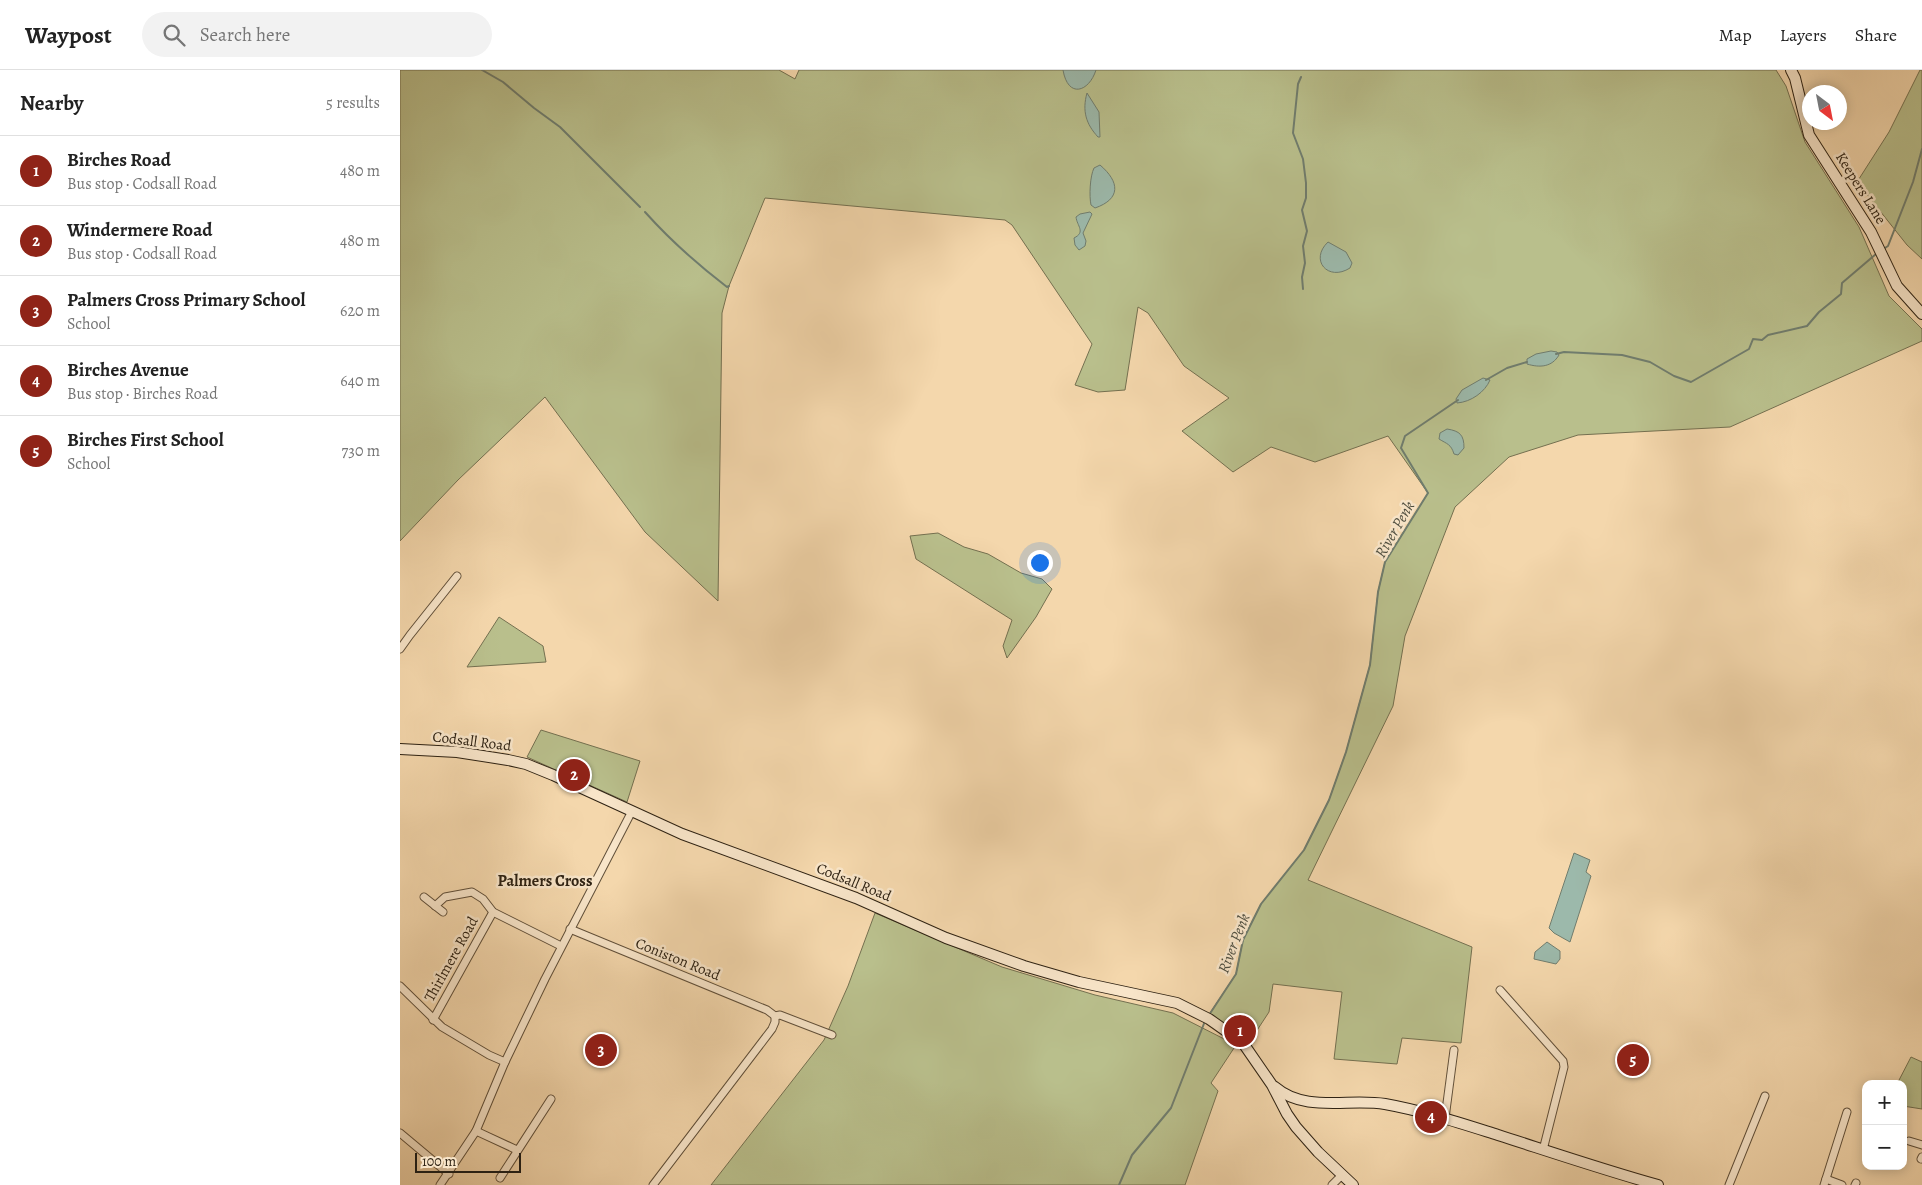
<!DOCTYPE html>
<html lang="en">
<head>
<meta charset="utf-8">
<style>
	:root { --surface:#fff; --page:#f2f2f2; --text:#222; --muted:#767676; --line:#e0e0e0; --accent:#8f2418 }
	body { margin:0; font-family:Alegreya,serif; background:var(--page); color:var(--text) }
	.controls { position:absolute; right:15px; bottom:15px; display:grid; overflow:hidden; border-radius:10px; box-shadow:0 2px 12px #0003 }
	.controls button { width:45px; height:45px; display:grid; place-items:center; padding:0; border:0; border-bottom:1px solid var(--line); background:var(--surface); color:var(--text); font:25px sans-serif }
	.compass { position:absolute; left:1402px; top:15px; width:45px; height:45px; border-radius:50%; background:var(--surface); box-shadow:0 2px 12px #0003; rotate:148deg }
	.scale { position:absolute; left:15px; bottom:12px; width:106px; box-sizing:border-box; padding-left:5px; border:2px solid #2e2213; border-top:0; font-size:14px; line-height:18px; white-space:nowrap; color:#2e2213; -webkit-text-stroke:4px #f8e5c9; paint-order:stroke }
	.you { position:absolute; left:639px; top:492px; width:18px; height:18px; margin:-12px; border:4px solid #fff; border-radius:50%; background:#1a73e8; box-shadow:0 0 0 8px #1a73e833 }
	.badge { display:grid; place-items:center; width:32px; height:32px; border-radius:50%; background:var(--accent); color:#fff; font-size:16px; font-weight:700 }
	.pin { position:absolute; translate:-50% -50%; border:2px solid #fff; box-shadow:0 1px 5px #0006 }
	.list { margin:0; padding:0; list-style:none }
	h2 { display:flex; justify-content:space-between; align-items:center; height:65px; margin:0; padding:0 20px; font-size:21px }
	h2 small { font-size:16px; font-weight:400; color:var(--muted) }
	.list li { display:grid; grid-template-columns:32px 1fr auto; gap:15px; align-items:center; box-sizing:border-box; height:70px; padding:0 20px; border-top:1px solid var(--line) }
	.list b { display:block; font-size:19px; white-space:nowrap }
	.list p { margin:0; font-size:16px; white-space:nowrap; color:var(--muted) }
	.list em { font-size:16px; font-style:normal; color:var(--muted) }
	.icon { flex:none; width:28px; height:28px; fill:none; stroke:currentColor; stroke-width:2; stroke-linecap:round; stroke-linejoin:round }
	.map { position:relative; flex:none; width:1522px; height:1115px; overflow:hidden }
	header { display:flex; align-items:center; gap:30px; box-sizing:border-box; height:70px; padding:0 25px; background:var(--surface); border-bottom:1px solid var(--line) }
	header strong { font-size:24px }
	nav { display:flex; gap:28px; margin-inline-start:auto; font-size:18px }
	.search { width:350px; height:45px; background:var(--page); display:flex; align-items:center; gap:12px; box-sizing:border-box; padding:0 18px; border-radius:28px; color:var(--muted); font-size:19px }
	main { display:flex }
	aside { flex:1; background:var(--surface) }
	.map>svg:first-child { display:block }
</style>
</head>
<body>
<header>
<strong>Waypost</strong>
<div class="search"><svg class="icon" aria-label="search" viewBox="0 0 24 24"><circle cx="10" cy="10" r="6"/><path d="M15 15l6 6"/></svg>Search here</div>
<nav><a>Map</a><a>Layers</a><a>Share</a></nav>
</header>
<main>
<aside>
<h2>Nearby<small>5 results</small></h2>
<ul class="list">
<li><span class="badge">1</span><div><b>Birches Road</b><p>Bus stop · Codsall Road</p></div><em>480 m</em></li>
<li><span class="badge">2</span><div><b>Windermere Road</b><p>Bus stop · Codsall Road</p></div><em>480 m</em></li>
<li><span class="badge">3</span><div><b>Palmers Cross Primary School</b><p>School</p></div><em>620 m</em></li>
<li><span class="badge">4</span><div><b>Birches Avenue</b><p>Bus stop · Birches Road</p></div><em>640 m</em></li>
<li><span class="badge">5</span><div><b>Birches First School</b><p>School</p></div><em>730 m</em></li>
</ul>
</aside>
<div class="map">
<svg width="1522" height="1115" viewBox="0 0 1522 1115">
	<rect width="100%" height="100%" fill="#f4d7ac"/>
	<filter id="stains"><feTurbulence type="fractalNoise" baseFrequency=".004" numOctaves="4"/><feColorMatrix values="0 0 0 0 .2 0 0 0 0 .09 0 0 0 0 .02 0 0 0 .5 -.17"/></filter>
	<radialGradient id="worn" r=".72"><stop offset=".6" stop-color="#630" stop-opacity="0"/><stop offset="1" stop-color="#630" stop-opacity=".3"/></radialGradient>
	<g fill="#b9bf8c" stroke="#747050">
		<polygon points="0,0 379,0 395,9 399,0 1376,0 1386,16 1405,72 1459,157 1489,226 1522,259 1522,271 1330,357 1178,365 1109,387 1055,437 1005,566 993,636 908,810 1072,877 1061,973 1002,968 997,994 934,989 942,922 873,914 869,942 850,971 808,946 836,904 843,870 861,834 904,780 929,730 946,682 970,595 978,522 985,492 1028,423 988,366 915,392 871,377 833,402 782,361 829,328 784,296 748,243 738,237 725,320 698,322 675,315 692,274 612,155 605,150 365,128 329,216 322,243 318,531 245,462 145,327 58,410 0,471"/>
		<polygon points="1520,0 1522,0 1522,189 1507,175 1457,112 1489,62"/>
		<polygon points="538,463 564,477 588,484 621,503 642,509 652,519 636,547 607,588 603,576 612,550 516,489 510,466"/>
		<polygon points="99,547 143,576 146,592 67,597"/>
		<polygon points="141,660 240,691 227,732 127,687"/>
		<polygon points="475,843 602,897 695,925 773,943 836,975 811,1013 818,1021 785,1115 311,1115 424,970 448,916"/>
		<polygon points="1511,987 1522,992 1522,1039 1503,1036 1503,1014 1497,1014"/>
	</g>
	<g fill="#9cb9ab" stroke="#707d6e">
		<path d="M663 0H696C689 22 668 29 663 0Z"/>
		<path d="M687 23 699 42 700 67H698C686 54 682 41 687 23Z"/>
		<path d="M700 95C720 112 721 129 695 138L691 135C689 126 690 106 694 98Z"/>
		<path d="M690 142 692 144 683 163 686 171 685 176 679 180 675 175 674 168C686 162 677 156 676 147L680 144Z"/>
		<path d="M928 172 946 182 952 193 950 198C928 212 909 190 928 172Z"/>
		<path d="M1151 281 1157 282 1159 285C1152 297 1140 298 1127 294V289L1136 284Z"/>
		<path d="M1083 308 1090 310C1085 322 1071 332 1057 333L1056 329 1062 320Z"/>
		<path d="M1047 359C1060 361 1064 365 1064 378L1058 385 1054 384C1051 374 1047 374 1039 369L1040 363Z"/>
		<polygon points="1174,783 1190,790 1186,802 1191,806 1170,872 1154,863 1149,858"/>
		<polygon points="1147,872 1160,881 1160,889 1156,894 1134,889 1135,882"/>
	</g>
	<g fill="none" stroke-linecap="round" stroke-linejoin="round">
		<g stroke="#707d6e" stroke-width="2">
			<polyline points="82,0 103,12 134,38 160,57 240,137"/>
			<polyline points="901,7 898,14 893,63 903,89 906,113 906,128 902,140 907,161 903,176 905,193 902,207 903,219"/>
			<path d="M245 142C270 170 297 194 327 217L329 216"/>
			<polyline points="1482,180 1488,176 1513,112 1522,79"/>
			<polyline points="1156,284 1164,282 1222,285 1250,292 1274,306 1291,312 1349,279 1353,269 1362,270 1368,265 1407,256 1419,242 1441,224 1442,213 1476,184"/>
			<polyline points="1086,310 1107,298 1127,292"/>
			<polyline points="809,945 836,904 843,870 861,834 904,780 929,730 946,682 970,595 978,522 985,492 1028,423 1001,378 1005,366 1058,330"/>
			<polyline points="719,1115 732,1085 771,1038 805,951"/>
		</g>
		<defs>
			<g id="street">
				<polyline points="0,579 10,565 57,506"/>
				<polyline points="24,827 43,842"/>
				<polyline points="35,836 45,827 72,822 83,829 93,842 161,876"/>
				<polyline points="170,859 367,940 375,946 380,945 432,965"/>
				<polyline points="0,916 42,957 89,985 105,992"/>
				<polyline points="1100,920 1163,991 1164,997 1143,1080"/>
				<polyline points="33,950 93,842"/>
				<polyline points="1045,1048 1054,980"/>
				<polyline points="76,1061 117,1080"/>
				<polyline points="0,1063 49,1104"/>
				<polyline points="1509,1071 1522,1075"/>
				<polyline points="1521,1089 1522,1087"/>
				<polyline points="100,1108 151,1029"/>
				<polyline points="1426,1109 1442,1115"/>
				<polyline points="40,1115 76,1061 105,992 145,909 232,741"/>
				<polyline points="253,1115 372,959 375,952 375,946"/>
				<polyline points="932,1115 942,1105"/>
				<polyline points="1329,1115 1365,1026"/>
				<polyline points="1424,1115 1447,1042"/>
				<polyline points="1455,1115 1456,1113"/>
			</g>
			<g id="secondary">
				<polyline points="1391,0 1395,8 1409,65 1471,162 1497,216 1522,244"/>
				<polyline points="0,679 57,682 108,690 126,694 153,705 282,764 456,828 546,868 624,896 679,912 777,933 809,949 843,973 872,1015 887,1044 896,1057 918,1082 953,1115"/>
				<path d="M875 1017C905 1043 949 1028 985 1034 1024 1041 1060 1053 1098 1065 1151 1082 1204 1100 1258 1115"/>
			</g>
		</defs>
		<use href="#street" stroke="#604f39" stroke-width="9"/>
		<use href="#secondary" stroke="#2e2213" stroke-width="12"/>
		<use href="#street" stroke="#f8e5c9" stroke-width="7"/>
		<use href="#secondary" stroke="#f8e5c9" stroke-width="10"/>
	</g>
	<g text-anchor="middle" stroke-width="5" stroke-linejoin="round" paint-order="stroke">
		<g font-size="15" fill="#2e2213" stroke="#f8e5c9">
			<text transform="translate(1461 118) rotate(58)" y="5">Keepers Lane</text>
			<text transform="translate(72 671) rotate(7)" y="5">Codsall Road</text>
			<text transform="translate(454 812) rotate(22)" y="5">Codsall Road</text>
			<text transform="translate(51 889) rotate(-61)" y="5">Thirlmere Road</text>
			<text transform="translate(278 889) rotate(22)" y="5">Coniston Road</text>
		</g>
		<g font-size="16" font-style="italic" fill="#4f4f41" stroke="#f8e5c9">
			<text transform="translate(994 459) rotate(-60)" y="6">River Penk</text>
			<text transform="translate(833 873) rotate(-69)" y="6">River Penk</text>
		</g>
		<g font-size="16" font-weight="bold" fill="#2e2213" stroke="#f8e5c9">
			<text x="145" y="816">Palmers Cross</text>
		</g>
	</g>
	<rect width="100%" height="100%" filter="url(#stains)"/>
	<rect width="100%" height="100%" fill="url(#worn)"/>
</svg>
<div class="controls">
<button>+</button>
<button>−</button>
</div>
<svg class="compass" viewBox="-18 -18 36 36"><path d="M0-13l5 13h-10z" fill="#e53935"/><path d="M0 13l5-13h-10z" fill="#767676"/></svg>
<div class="scale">100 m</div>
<div class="you"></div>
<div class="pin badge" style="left:840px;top:961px">1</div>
<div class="pin badge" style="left:174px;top:705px">2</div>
<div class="pin badge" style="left:201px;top:980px">3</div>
<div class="pin badge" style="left:1031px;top:1047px">4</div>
<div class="pin badge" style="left:1233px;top:990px">5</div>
</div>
</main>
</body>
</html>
